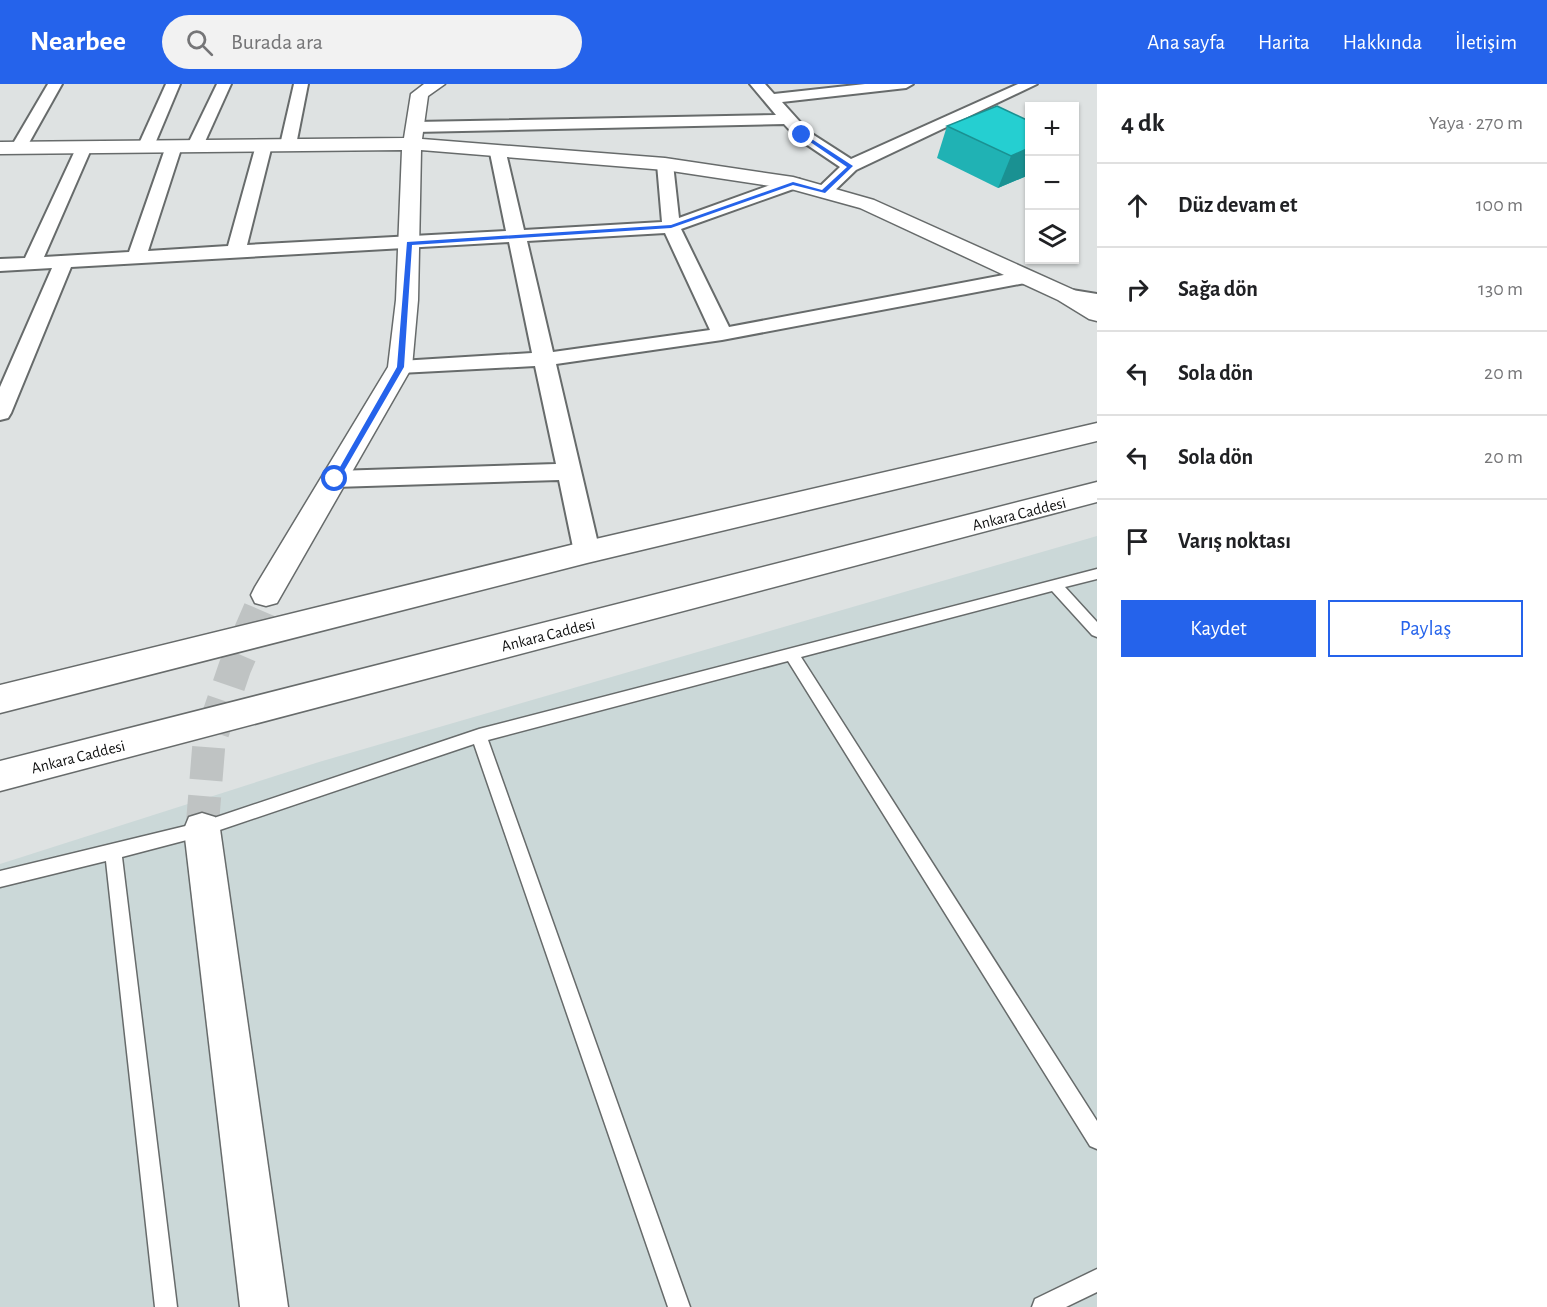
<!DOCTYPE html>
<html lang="tr">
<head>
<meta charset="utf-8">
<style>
	:root { --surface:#fff; --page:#f2f2f2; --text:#202124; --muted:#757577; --line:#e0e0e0; --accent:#2563eb }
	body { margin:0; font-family:"Alegreya Sans",sans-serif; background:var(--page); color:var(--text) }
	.controls { position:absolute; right:18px; top:18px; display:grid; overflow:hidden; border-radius:0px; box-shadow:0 2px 4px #0004 }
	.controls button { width:54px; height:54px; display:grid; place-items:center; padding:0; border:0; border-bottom:2px solid var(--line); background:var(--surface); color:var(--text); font:30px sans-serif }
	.stop { position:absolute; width:18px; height:18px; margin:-14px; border:4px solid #2563eb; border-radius:50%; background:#fff }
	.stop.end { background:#2563eb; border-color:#fff; box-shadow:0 2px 6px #0008 }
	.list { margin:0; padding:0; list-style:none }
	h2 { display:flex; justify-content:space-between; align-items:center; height:78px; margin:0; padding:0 24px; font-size:26px }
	h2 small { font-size:20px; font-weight:400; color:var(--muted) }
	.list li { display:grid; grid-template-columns:39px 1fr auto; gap:18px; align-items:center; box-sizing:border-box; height:84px; padding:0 24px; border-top:2px solid var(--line) }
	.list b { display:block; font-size:22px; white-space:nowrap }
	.list em { font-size:20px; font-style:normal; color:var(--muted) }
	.actions { display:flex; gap:12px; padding:18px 24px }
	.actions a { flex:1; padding:14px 0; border:2px solid var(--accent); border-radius:0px; text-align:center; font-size:21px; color:var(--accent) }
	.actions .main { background:var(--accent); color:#fff }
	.icon { flex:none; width:33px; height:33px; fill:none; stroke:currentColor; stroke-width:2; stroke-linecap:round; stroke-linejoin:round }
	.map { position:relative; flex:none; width:1097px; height:1223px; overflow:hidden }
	header { display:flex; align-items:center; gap:36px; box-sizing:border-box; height:84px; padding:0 30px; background:var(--accent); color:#fff }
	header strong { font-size:28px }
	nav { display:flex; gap:33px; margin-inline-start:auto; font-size:21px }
	.search { width:420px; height:54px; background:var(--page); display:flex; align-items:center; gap:15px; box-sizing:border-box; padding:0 21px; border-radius:33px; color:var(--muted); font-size:22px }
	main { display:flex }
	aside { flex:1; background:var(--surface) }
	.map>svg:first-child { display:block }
</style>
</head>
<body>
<header>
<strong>Nearbee</strong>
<div class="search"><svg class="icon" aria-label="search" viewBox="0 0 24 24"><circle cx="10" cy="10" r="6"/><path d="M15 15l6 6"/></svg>Burada ara</div>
<nav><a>Ana sayfa</a><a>Harita</a><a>Hakkında</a><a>İletişim</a></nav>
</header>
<main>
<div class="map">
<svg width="1097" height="1223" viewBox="0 0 1097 1223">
	<rect width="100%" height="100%" fill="#dee2e2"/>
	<polygon fill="#cbd8d8" points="1097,452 1097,1223 0,1223 0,780 319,678"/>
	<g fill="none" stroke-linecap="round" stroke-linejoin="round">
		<polyline stroke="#bfc3c3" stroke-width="33" stroke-dasharray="33 16" stroke-linecap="butt" points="202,745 209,659 235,583 266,511"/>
		<defs>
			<g id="service">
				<polygon points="1097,485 1097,495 1065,503 1097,538 1097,553 1092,551 1052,507 801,573 1097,1037 1097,1065 1090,1062 788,577 488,656 690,1223 668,1223 474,660 202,752 122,773 177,1223 155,1223 106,777 0,803 0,787 202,738 479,645"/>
				<polygon points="1097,1185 1097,1208 1066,1223 1032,1223 1035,1215"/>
			</g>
			<g id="minor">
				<polygon points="48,0 62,0 25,66 13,66 11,63"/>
				<polygon points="166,0 180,0 154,62 146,67 140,65 138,62"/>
				<polygon points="217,0 231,0 203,62 201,65 189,65 187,62"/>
				<polygon points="294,0 308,0 296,61 288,66 280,61"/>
				<polygon points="750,0 765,0 774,10 865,0 913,0 906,4 782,18 809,48 851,75 1018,0 1037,0 856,86 829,112 823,113 814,108 840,83 797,54 784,40 415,48 407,43 415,38 776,31"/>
				<path d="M264 56 272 61 247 161 506 147 490 69 498 64 506 69 524 146 662 138 657 80 665 75 673 80 679 134 787 95H799L802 99 799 103 681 145 729 243 1025 187 1035 193 1025 199 722 256 556 280 600 468 596 475 587 477 578 475 574 468 559 396 335 403 327 401 323 395 327 389 335 387 556 380 535 282 400 289 393 288 389 283 393 278 400 277 532 269 509 158 71 183 11 329 8 334 0 336V303L52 184 0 187V175L25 174 78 60 84 58 92 63 44 173 129 168 166 62 174 57 182 62 148 167 228 162 256 61ZM665 149 710 246 553 268 527 157Z"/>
				<polygon points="1066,205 1097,210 1097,222 1059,215 1056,211 1059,207"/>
			</g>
			<g id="tertiary">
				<polygon points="424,0 445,0 428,12 422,55 665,74 793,93 874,116 1074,206 1097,220 1097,237 1089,235 1058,216 860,124 791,105 665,86 421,66 418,216 412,283 277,519 266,522 255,519 251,511 255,503 388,283 396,216 402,66 0,70 0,58 404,54 411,10"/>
				<polygon points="202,729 215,733 220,745 288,1223 240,1223 184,745 189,733"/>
			</g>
			<g id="trunk">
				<polygon points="1097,339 1097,357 587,479 0,629 0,601 587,457"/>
				<polygon points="1097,398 1097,418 0,707 0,677"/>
			</g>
		</defs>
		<use href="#service" stroke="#676b6b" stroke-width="3"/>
		<use href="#minor" stroke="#676b6b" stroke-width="4"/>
		<use href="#tertiary" stroke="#676b6b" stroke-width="3"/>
		<use href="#trunk" stroke="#676b6b" stroke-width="3"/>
		<use href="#service" fill="#fff" fill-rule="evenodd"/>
		<use href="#minor" fill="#fff" fill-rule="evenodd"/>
		<use href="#tertiary" fill="#fff" fill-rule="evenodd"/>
		<use href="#trunk" fill="#fff" fill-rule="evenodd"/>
	</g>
	<polygon fill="#20b2b4" points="1029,37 1029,91 998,104 937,74 947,42"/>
	<polygon fill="#1a9192" points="1029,64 1029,91 998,104 1011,72"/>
	<polygon fill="#25cfd1" stroke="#1a9192" stroke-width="1.5" points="997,22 1029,37 1029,64 1011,72 947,42"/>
	<polygon fill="#2563eb" points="804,50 853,82 825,109 793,101 671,144 412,161 404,283 338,397 332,397 397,283 407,158 671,141 793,98 822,106 847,83 800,51"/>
	<g text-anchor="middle" stroke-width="4.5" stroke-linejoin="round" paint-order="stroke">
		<g font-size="16" fill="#111212" stroke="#fff">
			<text transform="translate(1019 429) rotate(-14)" y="6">Ankara Caddesi</text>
			<text transform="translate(548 550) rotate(-14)" y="6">Ankara Caddesi</text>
			<text transform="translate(78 672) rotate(-14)" y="6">Ankara Caddesi</text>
		</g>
	</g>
</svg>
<div class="controls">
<button>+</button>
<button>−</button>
<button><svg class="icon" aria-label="layers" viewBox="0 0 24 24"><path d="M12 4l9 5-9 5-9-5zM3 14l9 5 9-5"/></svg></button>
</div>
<div class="stop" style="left:335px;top:395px"></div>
<div class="stop end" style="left:802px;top:51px"></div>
</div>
<aside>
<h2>4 dk<small>Yaya · 270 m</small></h2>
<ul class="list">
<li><svg class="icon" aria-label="ahead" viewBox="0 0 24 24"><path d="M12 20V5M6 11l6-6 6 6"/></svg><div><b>Düz devam et</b></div><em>100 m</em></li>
<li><svg class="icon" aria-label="right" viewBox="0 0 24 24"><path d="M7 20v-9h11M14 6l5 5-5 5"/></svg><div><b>Sağa dön</b></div><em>130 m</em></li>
<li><svg class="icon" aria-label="left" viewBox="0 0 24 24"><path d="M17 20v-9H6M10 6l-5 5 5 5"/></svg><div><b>Sola dön</b></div><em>20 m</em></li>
<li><svg class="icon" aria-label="left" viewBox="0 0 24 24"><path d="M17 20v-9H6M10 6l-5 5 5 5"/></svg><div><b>Sola dön</b></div><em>20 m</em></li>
<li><svg class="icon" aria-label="arrive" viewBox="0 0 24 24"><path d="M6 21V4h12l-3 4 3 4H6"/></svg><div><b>Varış noktası</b></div></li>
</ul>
<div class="actions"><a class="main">Kaydet</a><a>Paylaş</a></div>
</aside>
</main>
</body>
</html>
